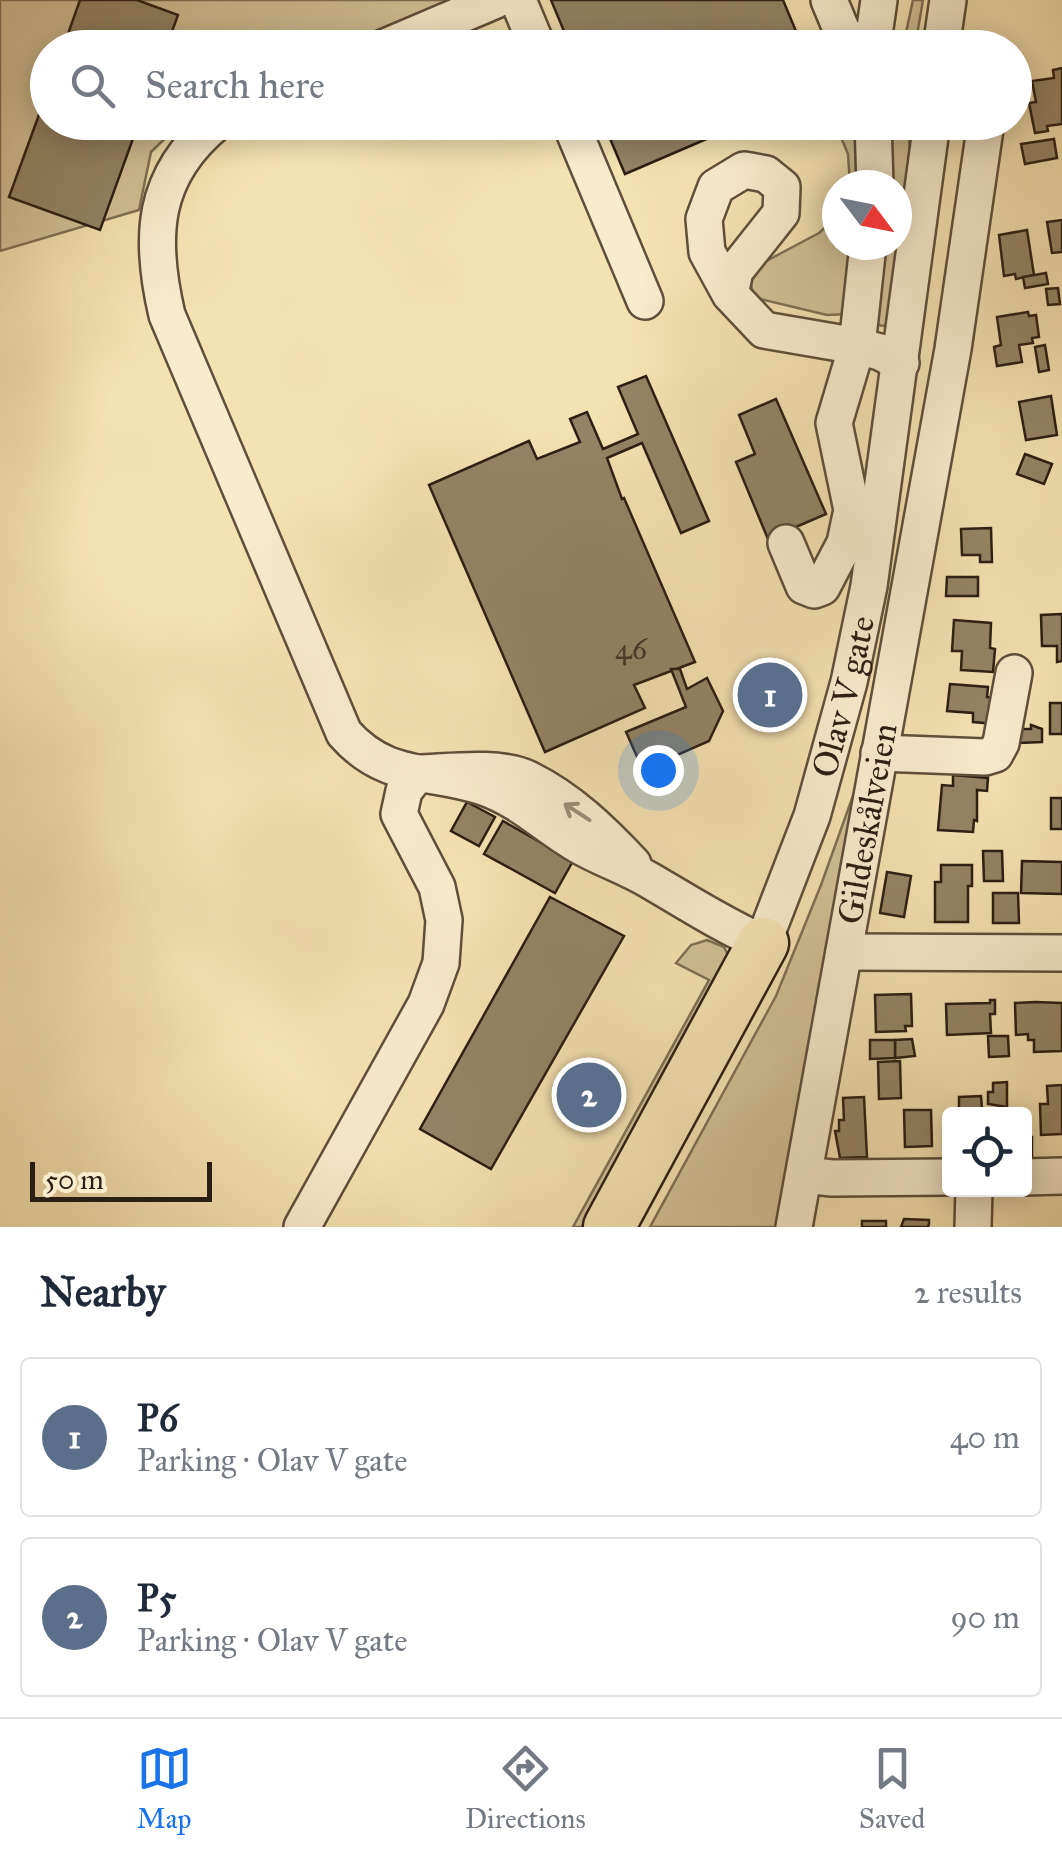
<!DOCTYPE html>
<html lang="en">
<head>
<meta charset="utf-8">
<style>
	:root { --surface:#fff; --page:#f2f2f3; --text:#1f2937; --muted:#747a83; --line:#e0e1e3; --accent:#1a73e8 }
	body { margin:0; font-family:"IM FELL Great Primer",serif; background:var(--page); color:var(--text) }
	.controls { position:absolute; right:30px; bottom:30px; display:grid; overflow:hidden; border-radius:10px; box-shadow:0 5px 25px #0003 }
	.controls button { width:90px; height:90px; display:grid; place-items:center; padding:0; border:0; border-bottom:2px solid var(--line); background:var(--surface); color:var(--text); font:50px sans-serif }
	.compass { position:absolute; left:822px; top:170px; width:90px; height:90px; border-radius:50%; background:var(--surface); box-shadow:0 5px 25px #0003; rotate:122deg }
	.scale { position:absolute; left:30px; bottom:25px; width:182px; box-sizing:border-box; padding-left:10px; border:5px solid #2b1e12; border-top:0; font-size:28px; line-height:35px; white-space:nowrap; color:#2b1e12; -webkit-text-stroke:8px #f8eccd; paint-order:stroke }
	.you { position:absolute; left:658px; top:770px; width:35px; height:35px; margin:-25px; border:8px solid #fff; border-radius:50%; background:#1a73e8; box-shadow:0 0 0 15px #1a73e833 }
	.badge { display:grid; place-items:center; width:65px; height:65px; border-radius:50%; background:var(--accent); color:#fff; font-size:32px; font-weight:700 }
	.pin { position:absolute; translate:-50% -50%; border:5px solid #fff; box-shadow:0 2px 10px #0006 }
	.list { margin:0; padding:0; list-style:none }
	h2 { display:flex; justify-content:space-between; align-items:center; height:130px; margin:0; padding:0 40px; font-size:42px }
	h2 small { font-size:32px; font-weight:400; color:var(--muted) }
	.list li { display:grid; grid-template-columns:65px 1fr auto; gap:30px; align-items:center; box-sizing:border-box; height:160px; margin:0 20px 20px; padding:0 20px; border:2px solid var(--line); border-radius:10px }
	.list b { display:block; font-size:38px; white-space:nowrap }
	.list p { margin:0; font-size:32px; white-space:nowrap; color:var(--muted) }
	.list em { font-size:32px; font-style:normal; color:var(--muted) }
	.icon { flex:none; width:55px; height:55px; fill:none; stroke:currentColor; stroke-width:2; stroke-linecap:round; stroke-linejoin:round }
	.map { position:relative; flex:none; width:1062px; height:1227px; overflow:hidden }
	.search { position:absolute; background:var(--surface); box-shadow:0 5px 25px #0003; left:30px; right:30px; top:30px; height:110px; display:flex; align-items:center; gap:25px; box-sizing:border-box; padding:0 35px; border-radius:55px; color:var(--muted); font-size:38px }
	.sheet { height:490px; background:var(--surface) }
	nav { display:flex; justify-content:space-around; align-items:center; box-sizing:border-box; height:140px; border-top:2px solid var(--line); background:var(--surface); font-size:28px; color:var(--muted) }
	nav a { display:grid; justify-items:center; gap:5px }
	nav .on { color:var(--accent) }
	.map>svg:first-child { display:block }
</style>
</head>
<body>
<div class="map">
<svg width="1062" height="1227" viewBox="0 0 1062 1227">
	<rect width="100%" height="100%" fill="#f5e2b2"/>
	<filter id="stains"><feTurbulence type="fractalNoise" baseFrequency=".002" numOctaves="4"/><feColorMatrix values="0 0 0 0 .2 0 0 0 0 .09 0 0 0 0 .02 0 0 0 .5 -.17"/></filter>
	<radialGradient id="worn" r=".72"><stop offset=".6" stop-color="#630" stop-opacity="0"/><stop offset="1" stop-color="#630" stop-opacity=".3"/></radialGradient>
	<g fill="#d3c197" stroke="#7f7054" stroke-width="2.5">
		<polygon points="0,0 448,0 440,13 355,47 48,48 48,122 181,123 151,152 139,210 0,251"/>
		<polygon points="913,0 923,0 915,47 903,47"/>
		<polygon points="835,123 859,123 862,185 850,185 848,154"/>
		<polygon points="893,123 908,123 911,167 892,322 883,326 873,324 879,245 897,245 897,185 888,185"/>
		<path d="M837 217V245H858L847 314 827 315 756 298C749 287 750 278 755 267L819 233Z"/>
		<polygon points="864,765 778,1227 650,1227 776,996 821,885"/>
		<polygon points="707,940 724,947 729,957 597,1227 573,1227 709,980 676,963 691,945"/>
	</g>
	<g fill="#948465" stroke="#2b1e12" stroke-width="2.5">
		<polygon points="80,0 137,0 178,15 166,48 63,48"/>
		<polygon points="551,0 783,0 803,48 571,48"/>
		<polygon points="1062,68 1062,124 1047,126 1048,131 1035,133 1029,103 1036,102 1032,81 1054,78 1053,70"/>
		<polygon points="48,90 48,122 139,122 100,230 9,197"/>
		<polygon points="603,122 746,122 625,174"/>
		<polygon points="1054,139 1057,158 1025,164 1021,144"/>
		<polygon points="1062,220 1062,252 1052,253 1047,222"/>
		<polygon points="1027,230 1034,275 1016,279 1015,274 1004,276 999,235"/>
		<polygon points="1046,273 1048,284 1025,288 1023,277"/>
		<polygon points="1058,288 1060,304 1048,305 1046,289"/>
		<polygon points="1028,312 1029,316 1036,315 1039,337 1032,338 1033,343 1019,345 1022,362 997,366 994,347 1001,345 997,317"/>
		<polygon points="1045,345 1049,370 1039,372 1035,347"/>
		<polygon points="646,376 709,521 681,533 642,443 607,458 622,499 624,498 695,662 634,685 645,708 545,752 429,485 529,441 537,459 580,442 570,419 587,412 603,449 638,434 618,387"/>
		<polygon points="1051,396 1057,435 1026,440 1019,402"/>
		<polygon points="776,399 826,514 768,539 736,462 755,454 739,415"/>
		<polygon points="1025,454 1052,464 1044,484 1017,474"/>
		<polygon points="991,528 992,562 980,562 980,555 962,555 961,529"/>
		<polygon points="947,577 978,577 978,596 946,596"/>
		<polygon points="1062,614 1062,661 1057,662 1057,646 1042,646 1041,615"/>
		<polygon points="954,620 991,623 990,648 995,649 993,672 961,670 962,651 952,651"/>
		<polygon points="671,669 680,669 687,689 707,678 723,711 709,741 643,770 626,732 686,707"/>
		<polygon points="950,684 988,687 987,697 998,698 995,724 973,722 973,713 947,711"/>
		<rect x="1050" y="703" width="12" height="31"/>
		<polygon points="1031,725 1042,729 1042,742 1019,743 1019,729 1031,729"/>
		<polygon points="953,775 988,778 987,791 977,790 977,821 974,820 973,832 938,830 942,785 953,786"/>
		<rect x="1051" y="798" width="11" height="31"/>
		<polygon points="467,802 495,817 479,846 451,831"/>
		<polygon points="503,821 573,861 555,893 484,854"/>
		<polygon points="983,851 1002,851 1003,881 984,881"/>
		<polygon points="1022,861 1062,862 1062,894 1021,893"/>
		<polygon points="941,865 972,865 972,886 968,886 968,922 935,922 935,882 941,882"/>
		<polygon points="887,872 911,876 904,917 880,913"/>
		<polygon points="993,893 1018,893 1019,923 993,923"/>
		<polygon points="550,897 624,936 491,1169 420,1129"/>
		<polygon points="911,994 912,1026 905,1026 906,1031 876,1032 875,995"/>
		<polygon points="990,1000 995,1000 995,1014 990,1014 991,1033 947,1035 946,1004 990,1003"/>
		<polygon points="1035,1002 1062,1003 1062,1051 1034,1052 1034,1040 1028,1040 1028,1034 1016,1035 1015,1003"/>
		<polygon points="988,1036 1008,1036 1009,1056 989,1057"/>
		<polygon points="912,1039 915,1056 895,1058 895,1040"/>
		<polygon points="870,1040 895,1040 895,1058 870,1059"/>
		<polygon points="900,1061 901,1098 879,1099 878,1062"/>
		<polygon points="1007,1082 1007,1107 988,1104 988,1092 993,1092 993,1083"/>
		<polygon points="1062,1085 1062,1134 1041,1135 1040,1104 1048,1104 1047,1086"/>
		<polygon points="981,1096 982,1109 997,1109 997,1114 959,1113 959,1097"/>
		<polygon points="864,1097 867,1157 840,1158 835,1131 839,1131 839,1120 844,1120 843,1098"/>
		<polygon points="904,1110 931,1110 932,1146 905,1147"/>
		<rect x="1024" y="1137" width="8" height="22"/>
		<polygon points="904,1219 929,1220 929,1224 928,1227 901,1227"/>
		<rect x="862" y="1221" width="24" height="6"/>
	</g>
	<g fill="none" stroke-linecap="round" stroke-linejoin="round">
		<defs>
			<g id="minor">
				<polyline points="518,0 538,48"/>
				<polyline points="829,0 849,48"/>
				<polyline points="848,44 874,35 879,0"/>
				<polyline points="383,48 496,0"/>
				<polyline points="941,48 948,0"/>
				<path id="s1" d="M217 122C151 176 149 238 167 315L344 733C386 781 429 769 483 787 523 801 545 826 580 846 603 859 627 867 649 880 687 902 722 925 763 943L812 816 849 682 869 586 932 122"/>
				<polyline points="570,122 645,301"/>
				<polyline points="873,122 875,185"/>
				<polyline points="730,294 735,271 781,213 782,187 766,174 744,170 716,187 704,219 707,252 730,294 764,330 857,346 880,352 901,363"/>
				<polyline points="786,543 804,586 814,590 822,587 845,543 852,510 834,423 857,346 868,245"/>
				<polyline points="879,753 985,757 995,754 1001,743 1014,673"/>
				<polyline points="844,952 1062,953"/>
				<polyline points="804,1175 832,1178 950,1177"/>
				<polyline points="1024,1177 1062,1176"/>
				<path d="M302 1227 426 1004 441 963 444 920 437 887 399 814 404 791 418 773C449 772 500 765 528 779 569 799 602 831 633 864"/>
				<path id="s2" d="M794 1227 953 349 986 122"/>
				<polyline points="973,1227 974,1190"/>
			</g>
			<polyline id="highway" points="609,1227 763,943"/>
		</defs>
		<use href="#minor" stroke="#5e4f3a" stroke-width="40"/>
		<use href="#highway" stroke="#2b1e12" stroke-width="55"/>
		<use href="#minor" stroke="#f8eccd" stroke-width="35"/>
		<use href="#highway" stroke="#f5e2b2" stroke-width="50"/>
	</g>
	<defs><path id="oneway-shaft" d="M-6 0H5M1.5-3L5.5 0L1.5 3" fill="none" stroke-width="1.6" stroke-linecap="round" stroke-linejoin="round" transform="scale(2.5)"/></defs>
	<use stroke="#9c8f79" href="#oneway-shaft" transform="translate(577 812) rotate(-147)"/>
	<g text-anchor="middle" stroke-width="9" stroke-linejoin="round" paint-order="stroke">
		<g font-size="30" fill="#453827">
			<text x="631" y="659">46</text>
		</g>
		<g font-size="35" fill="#2b1e12" stroke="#f8eccd">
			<text dy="12" stroke="none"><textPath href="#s1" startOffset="1400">Olav V gate</textPath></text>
			<text dy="12" stroke="none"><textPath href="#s2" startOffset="410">Gildeskålveien</textPath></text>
		</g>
	</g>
	<rect width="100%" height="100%" filter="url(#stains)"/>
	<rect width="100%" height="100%" fill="url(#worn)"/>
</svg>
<div class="controls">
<button><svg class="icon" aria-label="locate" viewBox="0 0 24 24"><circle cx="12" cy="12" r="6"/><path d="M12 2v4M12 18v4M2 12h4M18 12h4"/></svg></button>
</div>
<svg class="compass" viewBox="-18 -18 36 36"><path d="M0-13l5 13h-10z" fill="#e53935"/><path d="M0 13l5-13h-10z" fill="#747a83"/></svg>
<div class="scale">50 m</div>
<div class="you"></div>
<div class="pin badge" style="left:770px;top:695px;background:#5c6f8a">1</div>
<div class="pin badge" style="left:589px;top:1095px;background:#5c6f8a">2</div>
<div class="search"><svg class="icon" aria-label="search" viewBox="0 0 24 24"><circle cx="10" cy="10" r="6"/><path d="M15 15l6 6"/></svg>Search here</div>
</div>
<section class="sheet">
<h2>Nearby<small>2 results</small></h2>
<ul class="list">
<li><span class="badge" style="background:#5c6f8a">1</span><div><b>P6</b><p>Parking · Olav V gate</p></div><em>40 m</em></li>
<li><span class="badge" style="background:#5c6f8a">2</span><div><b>P5</b><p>Parking · Olav V gate</p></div><em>90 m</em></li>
</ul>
</section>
<nav>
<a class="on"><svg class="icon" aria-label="map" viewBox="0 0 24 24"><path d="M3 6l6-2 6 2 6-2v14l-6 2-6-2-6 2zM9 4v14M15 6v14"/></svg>Map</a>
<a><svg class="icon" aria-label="directions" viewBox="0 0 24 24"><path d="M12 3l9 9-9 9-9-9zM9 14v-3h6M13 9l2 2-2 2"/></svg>Directions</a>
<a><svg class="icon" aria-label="saved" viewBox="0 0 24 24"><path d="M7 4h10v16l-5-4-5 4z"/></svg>Saved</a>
</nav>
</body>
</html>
